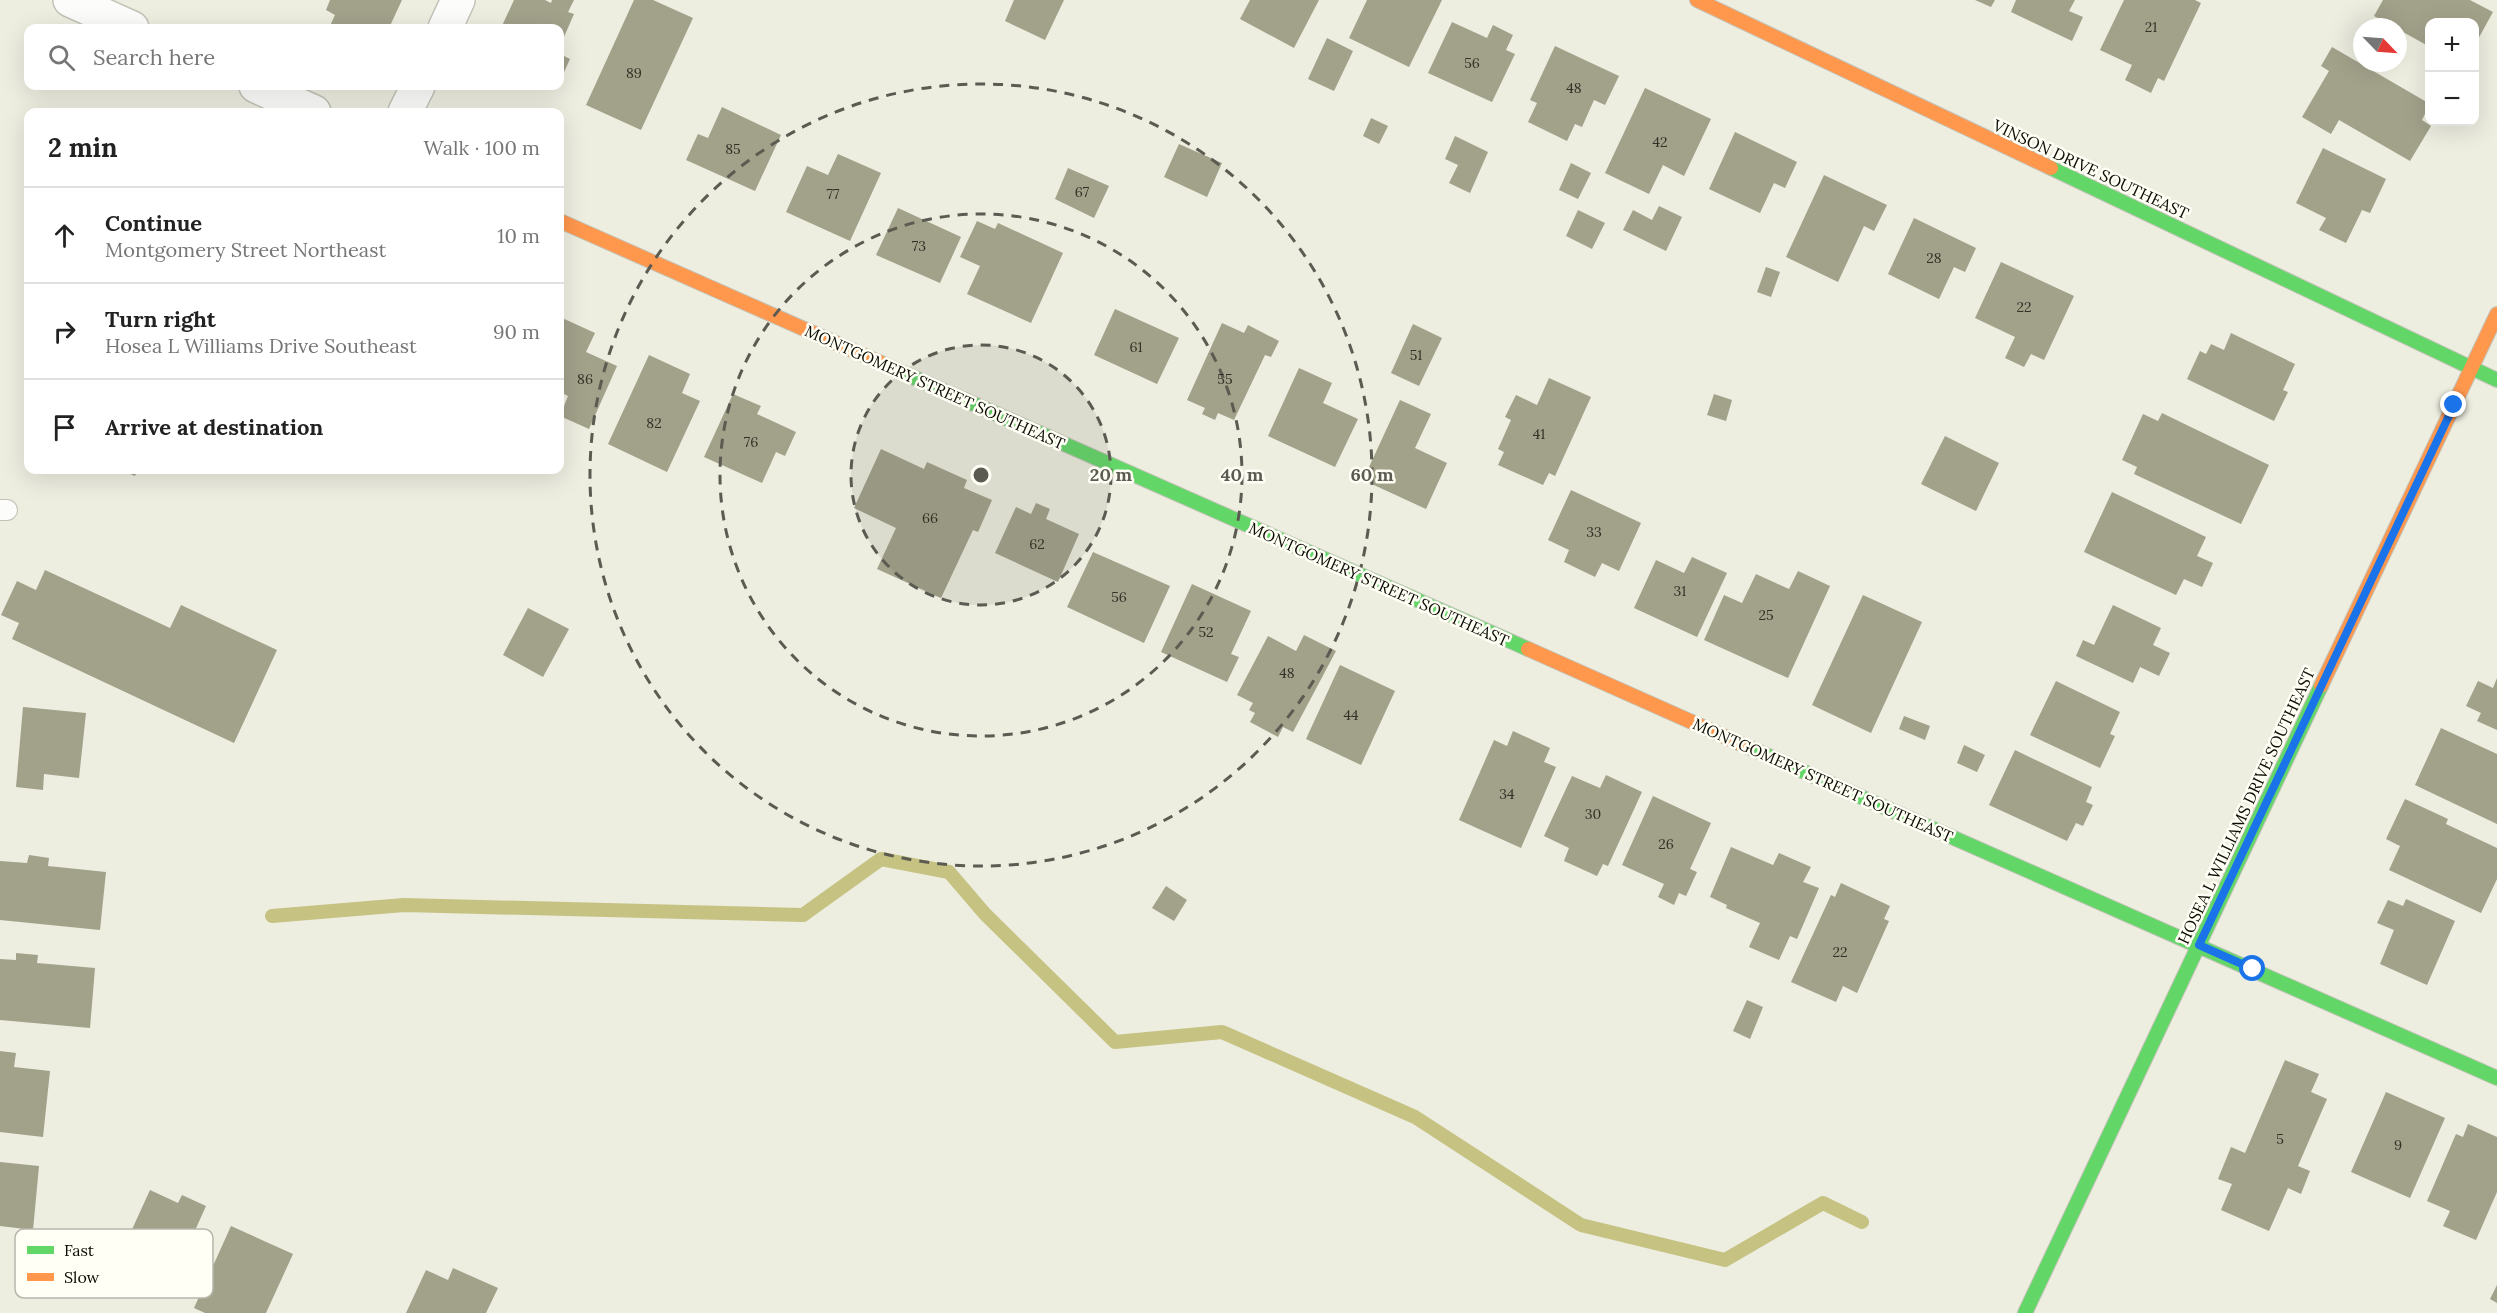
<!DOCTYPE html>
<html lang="en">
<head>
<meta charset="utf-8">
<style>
	:root { --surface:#fff; --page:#f6f6f6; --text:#222; --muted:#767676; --line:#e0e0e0 }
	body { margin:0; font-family:Lora,serif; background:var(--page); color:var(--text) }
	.controls { position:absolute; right:18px; top:18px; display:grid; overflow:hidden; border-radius:12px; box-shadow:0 6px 24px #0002 }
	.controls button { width:54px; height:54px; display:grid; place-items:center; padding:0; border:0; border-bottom:2px solid var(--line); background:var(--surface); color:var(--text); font:30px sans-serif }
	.compass { position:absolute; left:2353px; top:18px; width:54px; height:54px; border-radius:50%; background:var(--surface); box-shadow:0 6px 24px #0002; rotate:115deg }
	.stop { position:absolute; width:18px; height:18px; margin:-14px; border:4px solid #1a73e8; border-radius:50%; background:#fff }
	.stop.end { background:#1a73e8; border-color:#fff; box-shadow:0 2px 6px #0008 }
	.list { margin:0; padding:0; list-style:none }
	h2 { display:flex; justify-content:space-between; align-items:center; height:78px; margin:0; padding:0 24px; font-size:26px }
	h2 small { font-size:20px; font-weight:400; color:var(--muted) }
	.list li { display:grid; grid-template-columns:39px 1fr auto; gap:18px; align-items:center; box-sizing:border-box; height:96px; padding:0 24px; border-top:2px solid var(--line) }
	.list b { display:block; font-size:22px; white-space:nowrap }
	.list p { margin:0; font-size:20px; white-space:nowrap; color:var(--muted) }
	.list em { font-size:20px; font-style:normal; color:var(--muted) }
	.icon { flex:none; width:33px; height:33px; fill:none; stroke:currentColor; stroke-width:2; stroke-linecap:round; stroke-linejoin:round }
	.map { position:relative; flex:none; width:2497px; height:1313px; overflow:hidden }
	.search { position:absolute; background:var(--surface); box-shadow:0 6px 24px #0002; left:24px; top:24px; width:540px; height:66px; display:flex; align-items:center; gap:15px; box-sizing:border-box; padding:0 21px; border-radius:12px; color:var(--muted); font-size:22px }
	.panel { position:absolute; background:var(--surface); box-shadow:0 6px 24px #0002; left:24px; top:108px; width:540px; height:366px; border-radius:12px }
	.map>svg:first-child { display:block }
</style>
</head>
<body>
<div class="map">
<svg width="2497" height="1313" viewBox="0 0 2497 1313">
	<rect width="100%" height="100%" fill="#edede0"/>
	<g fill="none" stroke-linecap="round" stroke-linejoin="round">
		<polyline stroke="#c5c282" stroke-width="14" points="272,916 404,905 803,915 881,859 949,872 985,914 1115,1042 1222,1032 1415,1117 1581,1225 1725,1260 1823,1203 1862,1222"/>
	</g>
	<g fill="#a2a18a">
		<polygon points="330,0 402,0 389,28 329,28 335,15 326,10"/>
		<polygon points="514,0 545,0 551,3 552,0 574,0 568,12 574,14 560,46 560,28 501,28"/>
		<polygon points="634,0 653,0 693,18 641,130 586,105"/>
		<polygon points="1014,0 1064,0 1045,40 1005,21"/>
		<polygon points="1250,0 1319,0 1294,48 1240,19"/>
		<polygon points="1367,0 1442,0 1409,67 1349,38"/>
		<polygon points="1975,0 1995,0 1991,7"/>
		<polygon points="2016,0 2075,0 2069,11 2083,17 2072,41 2011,12"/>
		<polygon points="2124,0 2195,0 2201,3 2164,81 2158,78 2151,93 2125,80 2132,65 2100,50"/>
		<polygon points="2383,0 2470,0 2493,12 2477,41 2474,39 2474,22 2430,22 2430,47 2374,16"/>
		<polygon points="1452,22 1487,38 1493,25 1513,35 1506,50 1515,54 1492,102 1428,73"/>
		<polygon points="1327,38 1353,51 1334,91 1308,79"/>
		<polygon points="1555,46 1619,76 1605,105 1594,100 1582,127 1575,124 1567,141 1528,122 1537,103 1530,100"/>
		<polygon points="2332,47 2430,104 2422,120 2431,126 2410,161 2339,120 2331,134 2302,117 2329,71 2321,66"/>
		<polygon points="560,54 570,59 560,81"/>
		<polygon points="1645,88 1711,119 1684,176 1663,165 1649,194 1605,173"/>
		<polygon points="722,107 781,135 755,191 686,160 698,134 708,138"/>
		<polygon points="1371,118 1388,126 1379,144 1363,136"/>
		<polygon points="1735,132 1797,162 1785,188 1774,183 1760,213 1709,189"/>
		<polygon points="1455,136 1488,152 1470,193 1449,183 1458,165 1445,159"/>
		<polygon points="1179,144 1222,163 1207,197 1164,177"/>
		<polygon points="2323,148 2386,179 2370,213 2362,210 2346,243 2319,230 2326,218 2296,203"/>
		<polygon points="838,154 881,173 850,241 786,212 807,166 828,175"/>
		<polygon points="1571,163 1591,173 1578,199 1559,190"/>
		<polygon points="1068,168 1109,186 1094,218 1055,199"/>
		<polygon points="1824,175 1887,205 1874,231 1864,226 1838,282 1786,257"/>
		<polygon points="1659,206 1682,217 1666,251 1623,230 1633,210 1652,220"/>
		<polygon points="898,208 961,237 940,283 876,255"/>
		<polygon points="1578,210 1605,223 1592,249 1566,236"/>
		<polygon points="1914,218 1976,248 1965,272 1954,267 1939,299 1888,274"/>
		<polygon points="977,221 995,229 998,223 1063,253 1031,323 967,294 980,266 960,257"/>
		<polygon points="2001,262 2074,296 2044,360 2031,354 2024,367 2005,358 2015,337 1975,318"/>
		<polygon points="1766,267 1780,272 1771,297 1757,292"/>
		<polygon points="1115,309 1179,338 1157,384 1094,355"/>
		<polygon points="560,317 595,333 586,352 617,366 589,429 560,416 568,396 560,392"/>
		<polygon points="1222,323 1244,333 1248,325 1279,341 1271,357 1265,355 1234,420 1218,413 1215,420 1202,414 1205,408 1187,400"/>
		<polygon points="1413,324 1442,338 1419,386 1391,373"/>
		<polygon points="2231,333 2295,364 2283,390 2288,392 2274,421 2187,379 2200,351 2206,354 2211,344 2224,350"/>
		<polygon points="649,355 690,374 682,393 700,401 667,472 608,444"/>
		<polygon points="1299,368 1332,383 1323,403 1358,419 1335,467 1268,436"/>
		<polygon points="1549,378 1591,397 1555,476 1549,473 1543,485 1498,465 1504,452 1498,449 1511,420 1505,417 1516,395 1537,405"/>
		<polygon points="733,394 761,406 757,414 796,432 785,456 776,452 762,483 704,457"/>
		<polygon points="1714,394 1732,400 1726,421 1707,415"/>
		<polygon points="1400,400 1431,414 1415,448 1447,463 1426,509 1363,480"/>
		<polygon points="2162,413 2269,465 2241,524 2134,474 2137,467 2122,460 2143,414 2158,421"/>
		<polygon points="1945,436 1999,463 1976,511 1921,484"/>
		<polygon points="881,449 924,469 927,462 967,480 964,488 992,500 978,532 973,530 941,598 877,569 896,528 854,508"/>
		<polygon points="121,470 138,470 135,476"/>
		<polygon points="1571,490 1641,523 1619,571 1602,563 1595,577 1564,562 1569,550 1548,540"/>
		<polygon points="2112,492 2206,537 2197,556 2213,563 2202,587 2184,579 2176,595 2084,552"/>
		<polygon points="1036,503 1050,509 1046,519 1079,534 1058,582 995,553 1016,507 1031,514"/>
		<polygon points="1093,552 1170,586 1144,643 1067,607"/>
		<polygon points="1692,557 1727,573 1697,637 1634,608 1656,560 1684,573"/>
		<polygon points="45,570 170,628 181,605 277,650 234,743 12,639 19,623 1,615 17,581 36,590"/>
		<polygon points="1798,571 1830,586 1788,678 1704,640 1724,595 1742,603 1756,574 1789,589"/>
		<polygon points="1192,584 1251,611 1231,654 1239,657 1227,682 1161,652"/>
		<polygon points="1863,595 1922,622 1871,733 1812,705"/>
		<polygon points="2113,605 2161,628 2153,645 2170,653 2159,676 2140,667 2133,683 2076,656 2083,640 2094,645"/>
		<polygon points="528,608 569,629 543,677 503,655"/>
		<polygon points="1304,635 1336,651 1293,732 1283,727 1278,737 1250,722 1255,713 1249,710 1253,703 1237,695 1268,636 1296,651"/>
		<polygon points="1340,665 1395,691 1361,765 1306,739"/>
		<polygon points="2497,678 2497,730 2477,721 2481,713 2466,706 2478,681 2493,688"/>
		<polygon points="2056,681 2120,712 2110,734 2115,736 2100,768 2030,735"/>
		<polygon points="23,707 86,713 79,778 44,774 43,790 16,787"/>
		<polygon points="1904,716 1930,726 1925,740 1899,729"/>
		<polygon points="2441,728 2497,754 2497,824 2415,785"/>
		<polygon points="1513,731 1550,748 1544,762 1556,767 1521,848 1459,820 1494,740 1507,746"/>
		<polygon points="1964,745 1985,755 1977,772 1957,763"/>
		<polygon points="2015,750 2092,787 2086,802 2093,805 2083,826 2076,823 2067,841 1989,805"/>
		<polygon points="1606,775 1642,792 1608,866 1603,864 1597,876 1564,861 1569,848 1544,836 1572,776 1600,788"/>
		<polygon points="1653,796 1711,823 1690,869 1697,872 1686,896 1679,893 1674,905 1658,897 1664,884 1622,865"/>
		<polygon points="2405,799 2448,819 2446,824 2497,848 2497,879 2481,913 2389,870 2400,846 2386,839"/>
		<polygon points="1731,847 1773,865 1779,853 1811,867 1803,882 1819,888 1797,939 1790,936 1779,960 1749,947 1760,923 1726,908 1727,905 1710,897"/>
		<polygon points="29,855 49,858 48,866 106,872 100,930 0,920 0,861 27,863"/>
		<polygon points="1841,883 1890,906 1884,919 1889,921 1857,993 1843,986 1836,1002 1791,982 1831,895 1835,897"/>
		<polygon points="1166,886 1187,900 1174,921 1152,908"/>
		<polygon points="2406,899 2455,921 2427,985 2380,964 2394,930 2377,923 2388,900 2403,906"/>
		<polygon points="16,953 38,955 37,963 95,968 90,1028 0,1020 0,959 16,960"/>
		<polygon points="1747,1000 1763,1007 1750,1039 1733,1031"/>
		<polygon points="0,1051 16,1053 14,1067 50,1071 43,1137 0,1132"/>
		<polygon points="2285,1060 2319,1074 2311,1092 2327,1099 2298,1166 2310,1171 2301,1194 2288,1188 2269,1231 2221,1210 2232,1184 2218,1179 2231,1147 2245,1153"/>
		<polygon points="2386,1092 2445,1118 2410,1198 2351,1172"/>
		<polygon points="2468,1124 2497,1137 2497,1192 2476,1240 2443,1226 2450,1211 2427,1201 2456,1134 2463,1137"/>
		<polygon points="0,1162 39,1166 33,1230 0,1226"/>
		<polygon points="150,1190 178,1203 182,1195 206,1206 167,1293 114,1269"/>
		<polygon points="231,1226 293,1254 266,1313 205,1313 194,1308"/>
		<polygon points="453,1268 498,1288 486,1313 406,1313 426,1270 448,1280"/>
		<polygon points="2497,1285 2497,1303 2490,1299"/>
	</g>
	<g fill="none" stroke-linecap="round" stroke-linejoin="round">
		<defs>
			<polyline id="lane" points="0,510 7,510"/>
			<g id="street">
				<polyline points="70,0 132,28"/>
				<polyline points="445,28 458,0"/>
				<polyline points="256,86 314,112"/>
				<polyline points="405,112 418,86"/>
			</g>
			<g id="fast">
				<polyline points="2051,168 2497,380"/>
				<polyline points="881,363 1528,649"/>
				<polyline points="1739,743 2497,1078"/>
				<polyline points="2025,1313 2321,686"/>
			</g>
			<g id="slow">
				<polyline points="1697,0 2051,168"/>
				<polyline points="560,221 881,363"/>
				<polyline points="1528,649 1739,743"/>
				<polyline points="2321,686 2497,314"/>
			</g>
		</defs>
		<use href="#lane" stroke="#c3c3b8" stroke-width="22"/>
		<use href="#street" stroke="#c3c3b8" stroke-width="36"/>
		<use href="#fast" stroke="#c3c3b8" stroke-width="16"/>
		<use href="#slow" stroke="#c3c3b8" stroke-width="16"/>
		<use href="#lane" stroke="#fcfcfa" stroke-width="20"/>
		<use href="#street" stroke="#fcfcfa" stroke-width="33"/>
		<use href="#fast" stroke="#63d668" stroke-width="14"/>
		<use href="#slow" stroke="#ff974d" stroke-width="14"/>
	</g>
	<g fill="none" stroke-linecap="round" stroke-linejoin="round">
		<polyline stroke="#1a73e8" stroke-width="8" points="2253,969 2199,945 2454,405"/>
	</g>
	<circle cx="981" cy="475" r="130" fill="#5b5b52" fill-opacity=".12"/>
	<g fill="none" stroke="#5b5b52" stroke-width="3" stroke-dasharray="10 8">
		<circle cx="981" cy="475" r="130"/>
		<circle cx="981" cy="475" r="261"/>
		<circle cx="981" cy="475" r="391"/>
	</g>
	<g text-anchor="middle" stroke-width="5" stroke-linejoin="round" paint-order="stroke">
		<g font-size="14" fill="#323126">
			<text x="2151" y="32">21</text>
			<text x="1472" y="68">56</text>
			<text x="634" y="78">89</text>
			<text x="1574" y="93">48</text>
			<text x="1660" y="147">42</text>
			<text x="733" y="154">85</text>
			<text x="1082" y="197">67</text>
			<text x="833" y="199">77</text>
			<text x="919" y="251">73</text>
			<text x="1934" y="263">28</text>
			<text x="2024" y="312">22</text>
			<text x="1136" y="352">61</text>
			<text x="1416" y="360">51</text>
			<text x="585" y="384">86</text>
			<text x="1225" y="384">55</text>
			<text x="654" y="428">82</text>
			<text x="1539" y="439">41</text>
			<text x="751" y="447">76</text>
			<text x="930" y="523">66</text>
			<text x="1594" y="537">33</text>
			<text x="1037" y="549">62</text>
			<text x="1680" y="596">31</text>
			<text x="1119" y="602">56</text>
			<text x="1766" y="620">25</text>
			<text x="1206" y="637">52</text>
			<text x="1287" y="678">48</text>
			<text x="1351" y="720">44</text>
			<text x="1507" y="799">34</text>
			<text x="1593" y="819">30</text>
			<text x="1666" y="849">26</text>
			<text x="1840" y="957">22</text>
			<text x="2280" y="1144">5</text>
			<text x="2398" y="1150">9</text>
		</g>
		<g font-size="16" fill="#0c0c05" stroke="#fffff5">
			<text transform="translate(2091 169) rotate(25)" y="6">VINSON DRIVE SOUTHEAST</text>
			<text transform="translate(935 387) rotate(24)" y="6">MONTGOMERY STREET SOUTHEAST</text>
			<text transform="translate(1379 584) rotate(24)" y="6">MONTGOMERY STREET SOUTHEAST</text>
			<text transform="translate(1823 780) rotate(24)" y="6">MONTGOMERY STREET SOUTHEAST</text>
			<text transform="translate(2246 806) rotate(-65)" y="6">HOSEA L WILLIAMS DRIVE SOUTHEAST</text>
		</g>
	</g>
	<rect x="15" y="1229" width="198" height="69" rx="9" fill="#fffff5" stroke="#b6b6ad" stroke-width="1.5"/>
	<rect x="27" y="1246" width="27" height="8" fill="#63d668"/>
	<rect x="27" y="1273" width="27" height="8" fill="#ff974d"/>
	<g font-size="16" fill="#0c0c05">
		<text x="64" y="1256">Fast</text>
		<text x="64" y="1283">Slow</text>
	</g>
	<circle cx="981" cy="475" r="9" fill="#5b5b52" stroke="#fffff5" stroke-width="3"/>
	<g font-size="18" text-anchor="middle" font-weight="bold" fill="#5b5b52" stroke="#fffff5" stroke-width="5" stroke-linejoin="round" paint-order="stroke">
		<text x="1111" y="481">20 m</text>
		<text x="1242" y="481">40 m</text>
		<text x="1372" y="481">60 m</text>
	</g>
</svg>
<div class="controls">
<button>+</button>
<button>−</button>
</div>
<svg class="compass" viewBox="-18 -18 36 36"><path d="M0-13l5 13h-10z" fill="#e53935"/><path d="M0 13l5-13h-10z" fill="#767676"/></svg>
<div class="stop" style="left:2253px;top:969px"></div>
<div class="stop end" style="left:2454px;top:405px"></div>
<div class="search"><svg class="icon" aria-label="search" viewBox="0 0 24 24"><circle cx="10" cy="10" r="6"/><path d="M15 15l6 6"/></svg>Search here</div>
<section class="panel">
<h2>2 min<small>Walk · 100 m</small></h2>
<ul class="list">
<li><svg class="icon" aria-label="ahead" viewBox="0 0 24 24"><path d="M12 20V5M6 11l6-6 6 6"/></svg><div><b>Continue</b><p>Montgomery Street Northeast</p></div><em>10 m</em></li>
<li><svg class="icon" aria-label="right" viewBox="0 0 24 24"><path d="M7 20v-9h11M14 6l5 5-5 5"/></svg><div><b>Turn right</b><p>Hosea L Williams Drive Southeast</p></div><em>90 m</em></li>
<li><svg class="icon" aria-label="arrive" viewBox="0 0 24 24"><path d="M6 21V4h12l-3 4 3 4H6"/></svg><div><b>Arrive at destination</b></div></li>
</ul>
</section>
</div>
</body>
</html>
